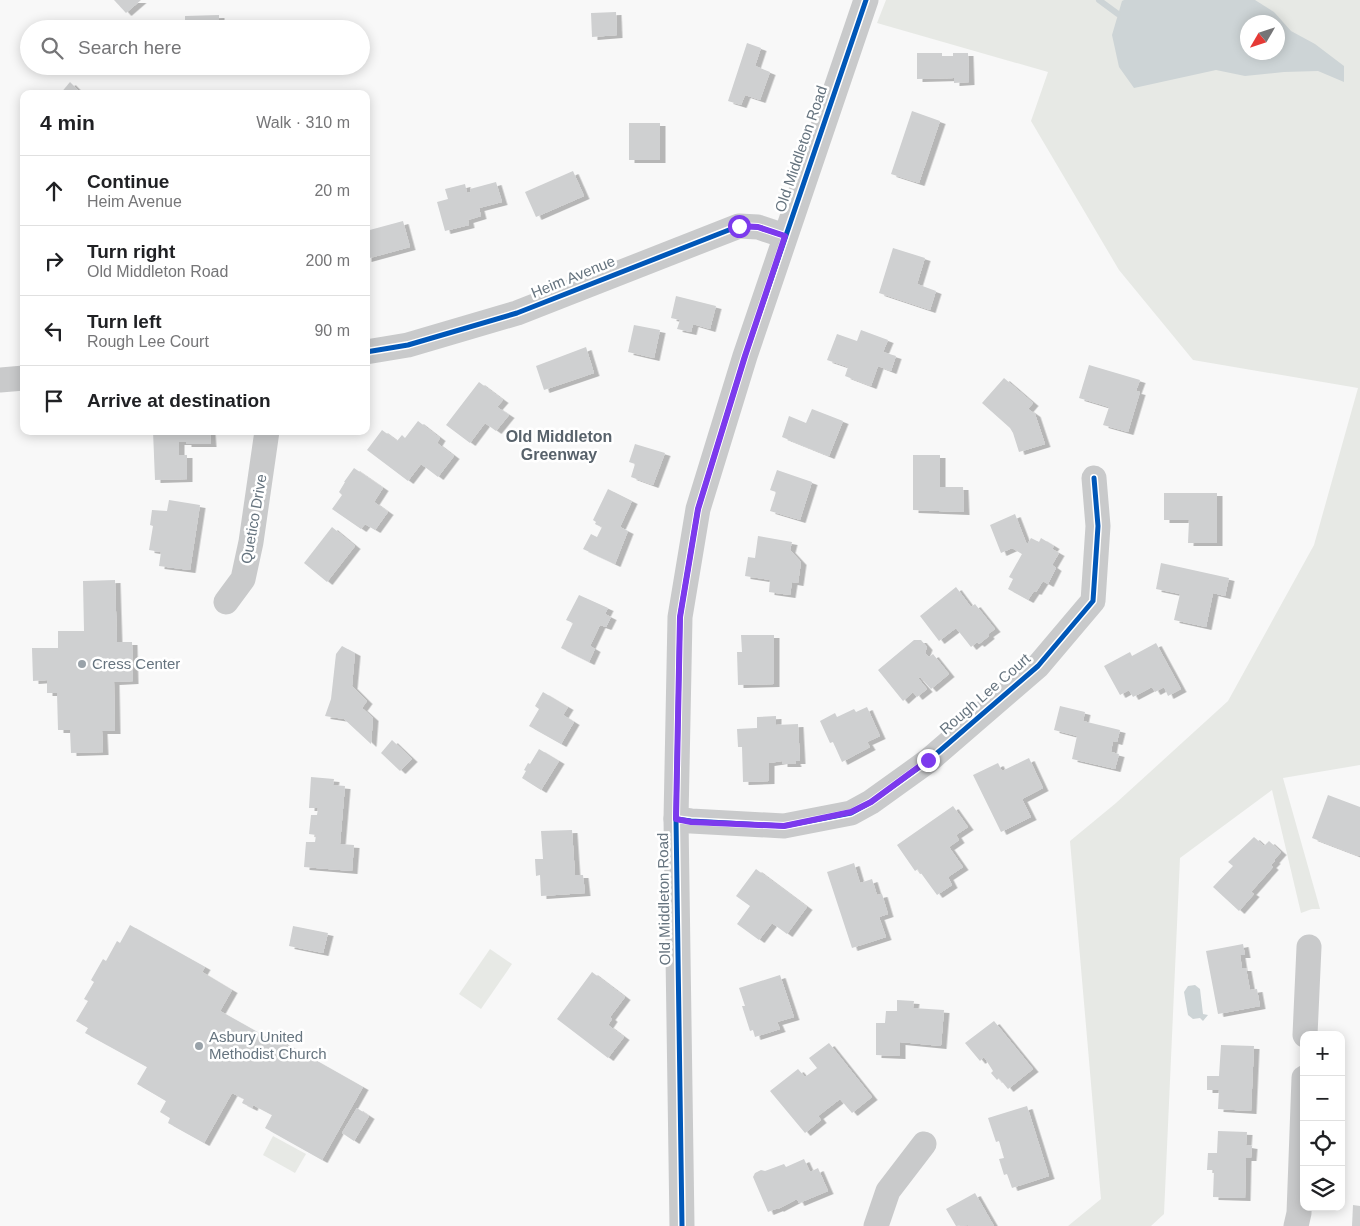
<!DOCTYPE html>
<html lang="en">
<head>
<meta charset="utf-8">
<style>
	:root { --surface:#fff; --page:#f2f2f2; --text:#202124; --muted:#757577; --line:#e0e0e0 }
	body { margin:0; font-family:Helvetica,sans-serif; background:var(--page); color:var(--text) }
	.controls { position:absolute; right:15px; bottom:15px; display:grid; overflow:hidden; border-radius:10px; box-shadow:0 2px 12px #0003 }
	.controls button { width:45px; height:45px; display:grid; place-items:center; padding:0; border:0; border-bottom:1px solid var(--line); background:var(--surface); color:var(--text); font:25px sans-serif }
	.compass { position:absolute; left:1240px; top:15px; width:45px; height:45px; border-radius:50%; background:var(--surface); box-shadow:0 2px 12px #0003; rotate:231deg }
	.stop { position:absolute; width:15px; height:15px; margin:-11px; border:4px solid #7c3aed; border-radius:50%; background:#fff }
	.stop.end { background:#7c3aed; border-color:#fff; box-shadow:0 1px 5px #0008 }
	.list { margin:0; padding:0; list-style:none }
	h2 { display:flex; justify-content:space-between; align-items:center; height:65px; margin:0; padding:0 20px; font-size:21px }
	h2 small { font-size:16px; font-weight:400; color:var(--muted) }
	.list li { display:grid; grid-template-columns:32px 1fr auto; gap:15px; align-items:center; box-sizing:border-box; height:70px; padding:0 20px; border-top:1px solid var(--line) }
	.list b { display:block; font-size:19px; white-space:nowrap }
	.list p { margin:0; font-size:16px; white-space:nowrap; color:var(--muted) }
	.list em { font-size:16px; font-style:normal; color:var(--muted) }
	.icon { flex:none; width:28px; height:28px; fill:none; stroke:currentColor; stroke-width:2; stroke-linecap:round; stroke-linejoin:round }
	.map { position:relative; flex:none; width:1360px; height:1226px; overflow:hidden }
	.search { position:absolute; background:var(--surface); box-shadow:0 2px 12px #0003; left:20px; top:20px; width:350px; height:55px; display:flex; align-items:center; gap:12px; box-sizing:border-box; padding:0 18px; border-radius:28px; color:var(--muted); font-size:19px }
	.panel { position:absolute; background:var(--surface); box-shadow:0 2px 12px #0003; left:20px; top:90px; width:350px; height:345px; border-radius:10px }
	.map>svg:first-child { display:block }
</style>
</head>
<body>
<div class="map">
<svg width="1360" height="1226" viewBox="0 0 1360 1226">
	<defs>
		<filter id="shadow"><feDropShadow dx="5.5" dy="3" stdDeviation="0" flood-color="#0004"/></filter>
	</defs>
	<rect width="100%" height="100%" fill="#f8f8f8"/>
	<g fill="#e7e9e5" fill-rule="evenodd">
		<path d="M886 0H1360V765L1283 778 1320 909H1312L1301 913 1272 790 1180 858 1164 1214 1151 1226H1068L1101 1199 1070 841 1116 803 1228 701 1314 545 1358 388 1193 360 1119 270 1031 121 1048 72 877 23ZM1248 22H1278V52H1248Z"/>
		<polygon points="490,949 512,964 481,1009 459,994"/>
		<polygon points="273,1136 306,1154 295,1173 263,1155"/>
	</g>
	<g fill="#cdd4d6" fill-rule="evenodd">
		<path d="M1124 0H1255L1274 12 1291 31 1315 44 1344 66V82L1318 71 1284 72 1245 76 1216 70 1134 88 1119 67 1112 35 1122 1ZM1248 22H1278V52H1248Z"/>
		<polygon points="1195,985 1200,989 1203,1014 1208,1015 1203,1021 1200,1018 1193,1019 1188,1015 1184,992 1188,986"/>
	</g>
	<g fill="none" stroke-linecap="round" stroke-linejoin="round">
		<polyline stroke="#cdd4d6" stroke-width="6" points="1099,0 1118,14"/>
	</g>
	<g fill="#cfd0d1" filter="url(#shadow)">
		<polygon points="114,0 141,0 126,13"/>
		<polygon points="616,12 617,35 592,37 591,13"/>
		<polygon points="219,15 219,29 185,29 185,16"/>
		<polygon points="747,43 761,48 755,66 770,72 760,100 745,95 741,105 728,101"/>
		<polygon points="917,53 942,53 942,56 953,56 953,53 968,53 969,82 954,83 954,78 917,79"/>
		<polygon points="70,82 82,94 60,94"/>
		<polygon points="912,111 940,121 919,183 891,174"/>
		<rect x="629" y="123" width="31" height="37"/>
		<polygon points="573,171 584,196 536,217 525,192"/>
		<polygon points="496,182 502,202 479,208 481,216 468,220 469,225 445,231 437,202 448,199 445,189 465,184 467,193 471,192 470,189"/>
		<polygon points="403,221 410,247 366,259 366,231"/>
		<polygon points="893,248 925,258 917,284 936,291 930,310 879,293"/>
		<polygon points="676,296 716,306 710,329 693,324 691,332 677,329 680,320 671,318"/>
		<polygon points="634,325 660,330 654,358 628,352"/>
		<polygon points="861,330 888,340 883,352 896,356 891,371 878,366 871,386 845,376 848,367 827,360 837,334 857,341"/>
		<polygon points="586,347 594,373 544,390 536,366"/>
		<polygon points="1089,365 1140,380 1136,391 1140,392 1128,432 1103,425 1109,407 1079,398"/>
		<polygon points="1004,378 1033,403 1028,409 1035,414 1045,444 1019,452 1013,433 1010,428 982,403"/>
		<polygon points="479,382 503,400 497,407 509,415 496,431 485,423 470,443 446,425"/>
		<polygon points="812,409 843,421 829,456 782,437 789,416 806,423"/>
		<polygon points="418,421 440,438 437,443 454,456 438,477 421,464 408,481 367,450 382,430 397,441 402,435 405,438"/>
		<polygon points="153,431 210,431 211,444 186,444 186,442 179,442 179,455 187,455 187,479 155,480"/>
		<polygon points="635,444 665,453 653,485 631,477 635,464 629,462"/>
		<polygon points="913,455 940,455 940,487 963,487 964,512 913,510"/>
		<polygon points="354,468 383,488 374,502 388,512 375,530 365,524 361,529 332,509 342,495 339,492 345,482 344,482"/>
		<polygon points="777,470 812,482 800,520 770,511 776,492 770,490"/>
		<polygon points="608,489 632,501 620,527 628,531 615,564 583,549 591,534 597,537 603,525 601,527 595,524 596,522 593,520"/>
		<polygon points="1164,493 1217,493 1217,543 1188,543 1189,520 1164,520"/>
		<polygon points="169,500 200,505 190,570 159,566 161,552 149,550 153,526 150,525 152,510 167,511"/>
		<polygon points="1015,514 1027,545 1031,538 1039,542 1041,538 1054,546 1052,549 1059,553 1052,565 1056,568 1048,584 1043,581 1036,592 1034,591 1028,600 1008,589 1013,579 1009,577 1022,554 1012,548 1001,553 990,525"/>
		<polygon points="332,527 355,546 327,582 304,563"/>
		<polygon points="758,536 792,542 790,550 801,562 798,583 792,582 790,595 769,592 770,580 745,576 748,557 755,558"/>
		<polygon points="1161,563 1229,578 1225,596 1213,593 1206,627 1174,620 1180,594 1156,589"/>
		<polygon points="115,580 117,642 132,642 133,681 114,682 115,731 102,731 103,752 71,753 70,730 58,730 57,693 47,693 47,680 33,681 32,648 58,648 58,631 84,631 83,581"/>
		<polygon points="956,587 971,607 975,604 995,629 988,634 989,636 979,644 977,642 971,647 956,628 939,641 920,616"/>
		<polygon points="579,595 608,608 605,614 611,617 606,627 600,625 590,646 595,649 589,662 561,648 573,623 566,620"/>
		<polygon points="741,635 774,635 774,684 738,685 737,652 742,652"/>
		<polygon points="914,640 921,640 927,647 925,653 929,657 933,654 949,674 931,689 920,677 918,678 927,689 917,697 913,692 903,701 878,670"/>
		<polygon points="1156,643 1181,689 1168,696 1164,687 1155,692 1152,687 1133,697 1129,690 1120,695 1104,666 1130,652 1132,656"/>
		<polygon points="342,646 355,653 352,686 367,701 362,708 373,718 371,744 344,719 325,716 331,699 336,654"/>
		<polygon points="543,692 568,707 563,715 574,722 561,744 529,726 539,709 535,706"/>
		<polygon points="1060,706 1085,712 1083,721 1120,730 1117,742 1113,741 1111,752 1119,754 1115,769 1072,759 1077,736 1054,730"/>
		<polygon points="867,707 880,736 867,742 870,747 842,762 833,742 830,743 820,721 835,713 837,717 854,709 856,712"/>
		<polygon points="776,716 776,725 798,724 800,761 795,761 796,764 782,764 782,761 769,763 769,781 743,782 742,747 738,747 737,729 757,728 757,717"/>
		<polygon points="392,740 412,759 400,771 381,753"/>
		<polygon points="539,749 559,761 541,790 522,778 526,771 524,770 528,763 530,764"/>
		<polygon points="1029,758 1043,788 1022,799 1031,817 1001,832 973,775 998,763 1002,771"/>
		<polygon points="311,777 334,779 333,785 345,786 340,844 354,845 352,871 304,867 306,842 315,842 316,835 309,834 311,815 317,815 318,808 309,808"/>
		<polygon points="1328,795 1360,807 1360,855 1359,856 1312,838"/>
		<polygon points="953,806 968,827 956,835 959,840 949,847 963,867 948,877 952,885 937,895 918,869 915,871 897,845"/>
		<polygon points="572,830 575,875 583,875 585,893 541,896 540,875 536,876 535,859 543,859 541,831"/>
		<polygon points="1254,837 1264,846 1269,841 1281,852 1274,860 1275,861 1271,865 1273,867 1251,892 1254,894 1239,911 1213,887 1233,866 1228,862"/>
		<polygon points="854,863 860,883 872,879 877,895 882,894 888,914 879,917 886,937 852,948 827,872"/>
		<polygon points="756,869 807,907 787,934 772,923 759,940 737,924 750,906 736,896"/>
		<polygon points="130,925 205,967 202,972 232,990 220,1011 268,1038 271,1035 363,1087 322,1160 265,1128 272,1115 253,1105 252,1108 242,1103 244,1099 232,1093 204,1143 168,1123 170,1118 160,1112 166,1101 137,1084 147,1067 85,1033 88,1028 76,1021 88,1001 84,999 94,982 91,980 103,959 106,961 117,941 120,943"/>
		<polygon points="293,926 328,933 323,953 289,946"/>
		<polygon points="1243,944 1245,955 1240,955 1242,968 1246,968 1250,990 1257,989 1260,1006 1218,1014 1206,951"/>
		<polygon points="592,972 625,997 610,1017 612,1019 608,1025 624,1037 608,1058 557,1019"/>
		<polygon points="780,975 794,1017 777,1022 780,1029 755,1037 753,1030 750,1031 742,1006 745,1006 739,988"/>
		<polygon points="897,1000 914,1001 913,1008 944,1010 941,1046 900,1042 900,1056 876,1055 876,1023 885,1023 886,1011 897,1011"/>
		<polygon points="994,1021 1033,1069 1008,1089 999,1078 997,1080 991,1073 993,1071 984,1057 980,1061 965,1043"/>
		<polygon points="829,1043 872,1097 852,1113 840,1099 818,1116 821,1120 805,1133 770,1091 798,1069 805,1077 817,1068 809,1058"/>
		<polygon points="1221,1045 1254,1046 1251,1111 1218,1109 1219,1090 1207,1090 1207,1076 1219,1076"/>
		<polygon points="1027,1106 1049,1176 1012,1188 1007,1174 1004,1175 999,1159 1004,1158 999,1141 996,1142 988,1118"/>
		<polygon points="357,1108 369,1116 354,1141 342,1133"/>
		<polygon points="1218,1131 1247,1132 1246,1145 1252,1146 1251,1158 1246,1158 1245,1198 1213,1197 1214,1170 1207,1170 1208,1153 1217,1153"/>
		<polygon points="804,1159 810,1172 818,1168 828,1191 799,1203 797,1199 778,1209 778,1208 768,1212 753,1177 755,1173 761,1170 765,1171 784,1164 786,1167"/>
		<polygon points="975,1193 994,1226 969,1226 968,1225 956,1226 946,1209"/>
		<polygon points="1353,1205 1360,1206 1360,1226 1352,1226"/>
	</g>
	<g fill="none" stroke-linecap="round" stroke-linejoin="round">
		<g stroke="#c9cacb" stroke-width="25">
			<polyline points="366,352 408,345 517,313 739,226 758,227 785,236"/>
			<polyline points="0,380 24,378"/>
			<polyline points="226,602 243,579 251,542 267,431"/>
			<polyline points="676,819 691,821 784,826 851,813 871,802 928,761 1038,666 1093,601 1098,526 1094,478"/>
			<polyline points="1305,1035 1309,947"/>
			<polyline points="682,1226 676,819 680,617 698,509 745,356 866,0"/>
			<polyline points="876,1226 888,1191 924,1144"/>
			<polyline points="1296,1226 1299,1213 1304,1078"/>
		</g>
		<defs>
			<g id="cycleway">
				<polyline points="366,352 408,345 517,313 739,226 758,227 785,236"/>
				<polyline points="676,819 691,821 784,826 851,813 871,802 928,761 1038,666 1093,601 1098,526 1094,478"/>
				<polyline points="682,1226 676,819 680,617 698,509 745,356 866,0"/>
			</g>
		</defs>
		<use href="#cycleway" stroke="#fff" stroke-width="8"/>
		<use href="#cycleway" stroke="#0057b8" stroke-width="5"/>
	</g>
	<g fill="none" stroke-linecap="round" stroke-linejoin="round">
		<polyline stroke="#7c3aed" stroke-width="6" points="739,226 758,227 785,236 745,356 698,509 680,617 676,819 691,822 784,826 851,812 871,802 928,760"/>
	</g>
	<g fill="#99a2a9" stroke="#fff" stroke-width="2">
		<circle cx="82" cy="664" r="5"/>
		<circle cx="199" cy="1046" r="5"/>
	</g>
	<g text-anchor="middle" stroke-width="5" stroke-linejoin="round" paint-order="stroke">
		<g font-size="15" fill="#66747f" stroke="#fff">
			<text transform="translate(801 149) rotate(-71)" y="5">Old Middleton Road</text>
			<text transform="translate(573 277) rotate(-22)" y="5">Heim Avenue</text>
			<text transform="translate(254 519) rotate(-80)" y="5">Quetico Drive</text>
			<text transform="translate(985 694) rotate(-41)" y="5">Rough Lee Court</text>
			<text transform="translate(664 899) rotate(-91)" y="5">Old Middleton Road</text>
		</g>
		<g font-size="15" fill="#66747f" stroke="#fff" text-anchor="start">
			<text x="92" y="669">Cress Center</text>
			<text x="209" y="1042">Asbury United<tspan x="209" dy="17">Methodist Church</tspan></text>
		</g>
		<g font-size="16" font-weight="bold" fill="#58626b" stroke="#fff">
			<text x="559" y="442">Old Middleton<tspan x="559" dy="18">Greenway</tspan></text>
		</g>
	</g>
</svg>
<div class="controls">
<button>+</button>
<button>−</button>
<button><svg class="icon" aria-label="locate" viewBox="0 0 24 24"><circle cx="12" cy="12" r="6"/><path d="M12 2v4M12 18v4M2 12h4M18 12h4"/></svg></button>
<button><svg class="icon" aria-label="layers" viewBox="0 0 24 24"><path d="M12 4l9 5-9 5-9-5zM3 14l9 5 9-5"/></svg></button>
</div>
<svg class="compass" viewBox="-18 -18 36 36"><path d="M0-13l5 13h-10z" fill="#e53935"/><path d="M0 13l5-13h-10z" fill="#757577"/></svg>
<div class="stop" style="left:739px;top:226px"></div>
<div class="stop end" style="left:928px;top:760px"></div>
<div class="search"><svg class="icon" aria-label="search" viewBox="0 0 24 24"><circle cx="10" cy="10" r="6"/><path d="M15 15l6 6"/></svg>Search here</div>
<section class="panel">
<h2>4 min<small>Walk · 310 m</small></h2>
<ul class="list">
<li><svg class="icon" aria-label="ahead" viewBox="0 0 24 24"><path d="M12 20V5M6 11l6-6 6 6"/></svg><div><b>Continue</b><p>Heim Avenue</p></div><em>20 m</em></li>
<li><svg class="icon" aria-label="right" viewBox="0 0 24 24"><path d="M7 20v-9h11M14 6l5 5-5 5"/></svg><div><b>Turn right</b><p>Old Middleton Road</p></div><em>200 m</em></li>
<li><svg class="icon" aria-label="left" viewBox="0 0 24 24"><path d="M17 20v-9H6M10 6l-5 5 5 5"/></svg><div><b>Turn left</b><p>Rough Lee Court</p></div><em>90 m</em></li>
<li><svg class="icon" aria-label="arrive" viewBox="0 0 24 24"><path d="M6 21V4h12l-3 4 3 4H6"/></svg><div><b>Arrive at destination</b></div></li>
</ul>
</section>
</div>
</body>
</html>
